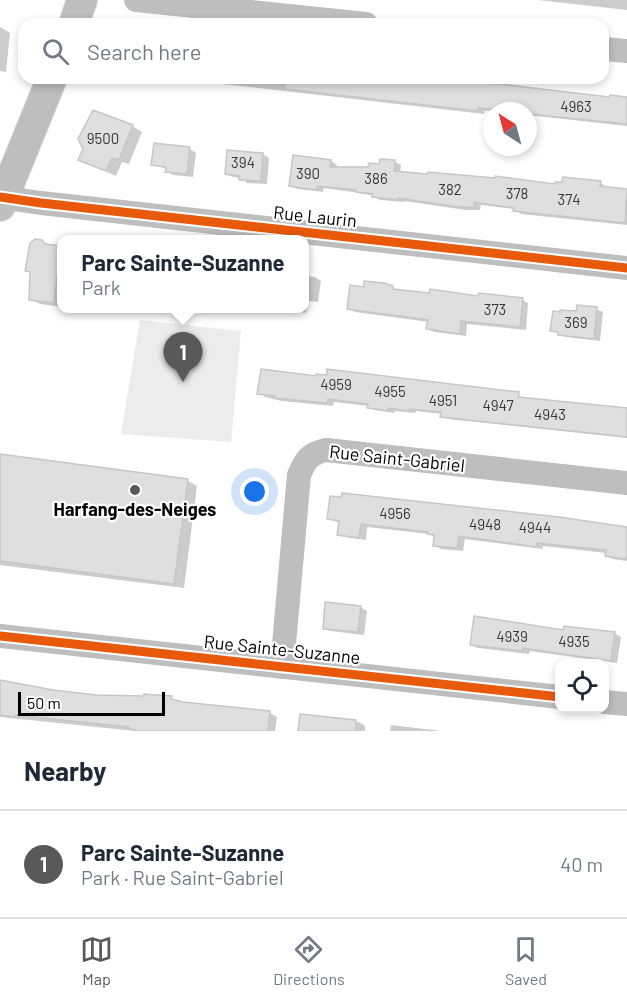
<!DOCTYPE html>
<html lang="en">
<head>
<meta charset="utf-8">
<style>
	:root { --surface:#fff; --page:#f2f2f3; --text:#1f2937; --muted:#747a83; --line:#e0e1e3; --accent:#595959 }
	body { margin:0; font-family:Barlow,sans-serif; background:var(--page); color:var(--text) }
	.controls { position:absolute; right:18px; bottom:18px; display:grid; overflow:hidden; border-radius:12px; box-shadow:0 3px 9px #0003 }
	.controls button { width:54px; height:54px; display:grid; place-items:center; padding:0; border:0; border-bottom:2px solid var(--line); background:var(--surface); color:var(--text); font:30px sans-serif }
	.compass { position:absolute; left:483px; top:102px; width:54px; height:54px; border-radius:50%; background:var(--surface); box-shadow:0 3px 9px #0003; rotate:324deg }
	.scale { position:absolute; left:18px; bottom:15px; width:147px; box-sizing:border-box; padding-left:6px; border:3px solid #000; border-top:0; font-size:16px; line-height:21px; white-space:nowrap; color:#000; -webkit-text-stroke:4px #fff; paint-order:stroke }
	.you { position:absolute; left:255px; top:492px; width:21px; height:21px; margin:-15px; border:4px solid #fff; border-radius:50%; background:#1a73e8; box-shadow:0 0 0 9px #1a73e833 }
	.badge { display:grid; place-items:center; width:39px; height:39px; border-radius:50%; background:var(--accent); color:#fff; font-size:20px; font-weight:700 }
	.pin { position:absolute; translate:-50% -50px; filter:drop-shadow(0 2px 3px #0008) }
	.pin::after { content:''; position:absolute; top:32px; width:21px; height:18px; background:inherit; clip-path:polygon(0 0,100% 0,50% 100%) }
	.popup { position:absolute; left:57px; top:235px; width:252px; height:78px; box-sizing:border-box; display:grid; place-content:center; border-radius:12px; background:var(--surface); filter:drop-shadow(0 2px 4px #0005); font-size:20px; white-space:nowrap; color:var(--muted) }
	.popup b { font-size:22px; color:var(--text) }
	.popup::after { content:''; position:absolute; left:50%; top:100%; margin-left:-12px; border:12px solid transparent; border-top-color:var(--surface) }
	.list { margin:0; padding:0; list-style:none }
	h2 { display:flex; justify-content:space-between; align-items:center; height:78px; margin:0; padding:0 24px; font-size:26px }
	h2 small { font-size:20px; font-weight:400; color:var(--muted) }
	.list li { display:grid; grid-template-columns:39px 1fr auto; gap:18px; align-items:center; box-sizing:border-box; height:108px; padding:0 24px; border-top:2px solid var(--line) }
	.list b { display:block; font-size:22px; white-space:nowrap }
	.list p { margin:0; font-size:20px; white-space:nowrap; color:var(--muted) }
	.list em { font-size:20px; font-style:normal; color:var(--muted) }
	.icon { flex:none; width:33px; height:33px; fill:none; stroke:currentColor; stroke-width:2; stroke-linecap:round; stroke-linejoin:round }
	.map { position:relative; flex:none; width:627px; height:731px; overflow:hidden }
	.search { position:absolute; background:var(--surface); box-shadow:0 3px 9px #0003; left:18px; right:18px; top:18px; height:66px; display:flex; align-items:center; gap:15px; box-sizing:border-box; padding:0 21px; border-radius:18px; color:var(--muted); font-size:22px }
	.sheet { height:186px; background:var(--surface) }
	nav { display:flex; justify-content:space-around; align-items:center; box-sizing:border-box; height:84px; border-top:2px solid var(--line); background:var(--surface); font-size:16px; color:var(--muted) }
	nav a { display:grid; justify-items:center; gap:3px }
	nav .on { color:var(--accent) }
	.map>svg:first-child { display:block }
</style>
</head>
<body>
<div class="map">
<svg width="627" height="731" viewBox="0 0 627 731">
	<rect width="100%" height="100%" fill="#fff"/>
	<polygon fill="#ececec" points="140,320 241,331 231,442 121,434"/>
	<g fill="#0003">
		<polygon points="538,0 627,0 627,10"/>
		<polygon points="0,27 10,33 6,72 0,71"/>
		<polygon points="172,78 410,78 611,99 627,98 627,126 528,115 528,111 485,111 484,114"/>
		<polygon points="132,126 142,132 129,164 122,162 116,176 80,160"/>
		<polygon points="190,149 196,153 193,177 173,175 167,171 167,169 153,164"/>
		<polygon points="263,154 269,158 267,184 247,183 241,178 233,177 226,174"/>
		<polygon points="331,161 337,165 336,169 370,169 395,162 401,165 400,173 556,185 601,183 607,188 627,190 627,225 521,214 515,209 481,205 480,210 466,210 404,201 404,202 380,200 374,196 360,193 324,188 323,192 297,189 291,185"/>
		<polygon points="41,241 49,246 62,248 62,307 40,304 30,299"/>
		<polygon points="304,276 315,277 321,281 318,302 308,301 306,313 277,308 304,308"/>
		<polygon points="365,288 392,288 398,291 522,300 528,303 526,330 467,324 466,336 434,332 428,328 429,322 355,312 348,308"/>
		<polygon points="596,309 603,312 600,341 566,337 552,330 577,313"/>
		<polygon points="317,378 518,394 524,399 623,409 623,407 627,407 627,438 448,419 442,414 416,411 415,413 395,411 394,413 375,410 369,406 334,402 333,406 282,401 265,397 259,393"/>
		<polygon points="0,455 188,481 197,486 184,588 0,565"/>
		<polygon points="328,519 627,529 627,561 613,559 606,556 607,553 543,546 543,549 465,539 463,551 441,549 434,545 435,537 429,534 367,527 366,540 345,537 338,534 340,523"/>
		<polygon points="360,607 367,611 364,635 331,631 324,628"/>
		<polygon points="565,631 614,633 621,637 617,663 530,651 529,654 478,648 472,645"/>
		<polygon points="0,682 96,696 171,698 179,703 270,713 277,717 275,731 135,731 0,717"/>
		<polygon points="301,716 359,722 365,726 365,731 299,731"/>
		<polygon points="391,725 442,731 390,731"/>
	</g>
	<g fill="#dfdfdf" stroke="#c7c7c7" stroke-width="1.5">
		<polygon points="285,78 425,78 457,82 458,79 609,97 610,95 627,97 627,124 528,114 528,111 478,108 478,111 285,89"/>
		<polygon points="93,110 133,125 119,160 112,158 106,171 78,160 83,149 78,139"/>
		<polygon points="154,143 190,147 187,174 165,172 166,167 151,165"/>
		<polygon points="227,150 263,153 261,181 239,180 239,176 225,174"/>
		<polygon points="293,155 331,160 330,167 368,167 369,163 379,164 380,159 395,160 394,171 427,174 428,172 495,178 495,176 555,184 555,182 562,182 563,177 601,181 600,186 627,189 625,223 513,211 514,208 474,202 474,207 458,207 398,198 398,200 372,197 373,194 356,192 356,190 317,186 317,190 289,186"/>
		<polygon points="35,239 42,240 45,244 61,246 54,303 29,300 30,272 25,271 30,243"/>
		<polygon points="364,281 384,283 393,286 393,289 429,293 430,289 478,296 479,293 523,298 520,327 461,321 460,334 426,329 428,320 347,309 350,285 364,287"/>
		<polygon points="577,305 597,307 594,339 558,335 558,332 550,331 553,311 560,312 560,310 576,311"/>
		<polygon points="261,369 316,376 316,374 327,375 327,369 519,392 518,397 627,408 627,437 440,417 441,412 409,409 409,411 388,408 388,411 367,408 368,404 328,399 327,403 274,398 275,396 257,394"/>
		<polygon points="0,454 188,479 174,584 0,561"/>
		<polygon points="342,493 559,517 627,527 627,556 625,559 605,556 606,550 537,543 537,547 459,536 457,548 433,546 434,535 427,534 428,532 361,524 359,538 337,535 339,521 327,519 330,496 341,497"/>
		<polygon points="325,602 361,606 358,632 323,629"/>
		<polygon points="474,616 563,630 564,626 615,632 611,661 523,648 523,651 470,645"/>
		<polygon points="0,680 53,690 96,695 144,696 144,694 172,696 171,699 183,702 270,711 268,731 139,731 129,729 129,727 16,715 15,717 0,715"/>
		<polygon points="300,714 356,720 356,731 298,731"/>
	</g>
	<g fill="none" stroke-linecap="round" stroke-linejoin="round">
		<defs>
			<g id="major">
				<polyline points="74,24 82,0"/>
				<polyline points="0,206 52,78"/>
			</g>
		</defs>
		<use href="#major" stroke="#dbdbdb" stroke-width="32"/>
		<g stroke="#bebebe" stroke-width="24">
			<polyline points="136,0 366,24"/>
			<polyline points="603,49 627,51"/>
			<polyline points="0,197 41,203 627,268"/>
			<polyline points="0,636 560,697"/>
			<path d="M282 667 299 475C306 459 309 454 326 450L627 483"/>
			<polyline points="604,702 627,704"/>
		</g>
		<use href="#major" stroke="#bebebe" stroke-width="30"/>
		<defs>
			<g id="cycleway">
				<polyline points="0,197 41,203 627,268"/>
				<polyline points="0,636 560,697"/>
			</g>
		</defs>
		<use href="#cycleway" stroke="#fff" stroke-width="13"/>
		<use href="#cycleway" stroke="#e8590c" stroke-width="9"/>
	</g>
	<circle fill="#595959" stroke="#fff" stroke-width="2" cx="135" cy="490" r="6"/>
	<g text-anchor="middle" stroke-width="4.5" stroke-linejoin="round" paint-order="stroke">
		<g font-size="15" fill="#383838">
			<text x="576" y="112">4963</text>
			<text x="103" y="144">9500</text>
			<text x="243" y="168">394</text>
			<text x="308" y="179">390</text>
			<text x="376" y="184">386</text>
			<text x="450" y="195">382</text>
			<text x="517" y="199">378</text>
			<text x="569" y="205">374</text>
			<text x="495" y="315">373</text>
			<text x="576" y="328">369</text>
			<text x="336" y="390">4959</text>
			<text x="390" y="397">4955</text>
			<text x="443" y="406">4951</text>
			<text x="498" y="411">4947</text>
			<text x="550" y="420">4943</text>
			<text x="395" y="519">4956</text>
			<text x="485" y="530">4948</text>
			<text x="535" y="533">4944</text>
			<text x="512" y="642">4939</text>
			<text x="574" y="647">4935</text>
		</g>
		<g font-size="18" fill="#000" stroke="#fff">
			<text transform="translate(315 217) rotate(6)" y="6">Rue Laurin</text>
			<text transform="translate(397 459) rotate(6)" y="6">Rue Saint-Gabriel</text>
			<text transform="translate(282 650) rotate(6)" y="6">Rue Sainte-Suzanne</text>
		</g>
		<g font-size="18" font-weight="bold" fill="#000" stroke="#fff">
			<text x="135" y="516">Harfang-des-Neiges</text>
		</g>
	</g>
</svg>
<div class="controls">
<button><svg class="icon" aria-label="locate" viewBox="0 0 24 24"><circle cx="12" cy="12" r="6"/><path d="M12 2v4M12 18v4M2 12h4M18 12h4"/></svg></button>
</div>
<svg class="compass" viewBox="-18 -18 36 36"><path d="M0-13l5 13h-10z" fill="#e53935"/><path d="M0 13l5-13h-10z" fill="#747a83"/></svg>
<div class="scale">50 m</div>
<div class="you"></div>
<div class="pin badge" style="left:183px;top:382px">1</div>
<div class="popup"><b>Parc Sainte-Suzanne</b>Park</div>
<div class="search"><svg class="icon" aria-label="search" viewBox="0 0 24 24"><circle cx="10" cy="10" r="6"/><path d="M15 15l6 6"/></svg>Search here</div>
</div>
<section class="sheet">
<h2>Nearby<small></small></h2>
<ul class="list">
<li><span class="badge">1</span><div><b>Parc Sainte-Suzanne</b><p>Park · Rue Saint-Gabriel</p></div><em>40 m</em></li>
</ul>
</section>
<nav>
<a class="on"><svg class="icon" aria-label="map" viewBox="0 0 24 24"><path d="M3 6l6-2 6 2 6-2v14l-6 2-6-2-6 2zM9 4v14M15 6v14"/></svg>Map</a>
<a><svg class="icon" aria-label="directions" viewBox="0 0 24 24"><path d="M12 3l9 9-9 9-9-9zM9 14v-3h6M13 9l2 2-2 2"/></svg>Directions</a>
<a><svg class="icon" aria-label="saved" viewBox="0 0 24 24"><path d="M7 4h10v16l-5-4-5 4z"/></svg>Saved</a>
</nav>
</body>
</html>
